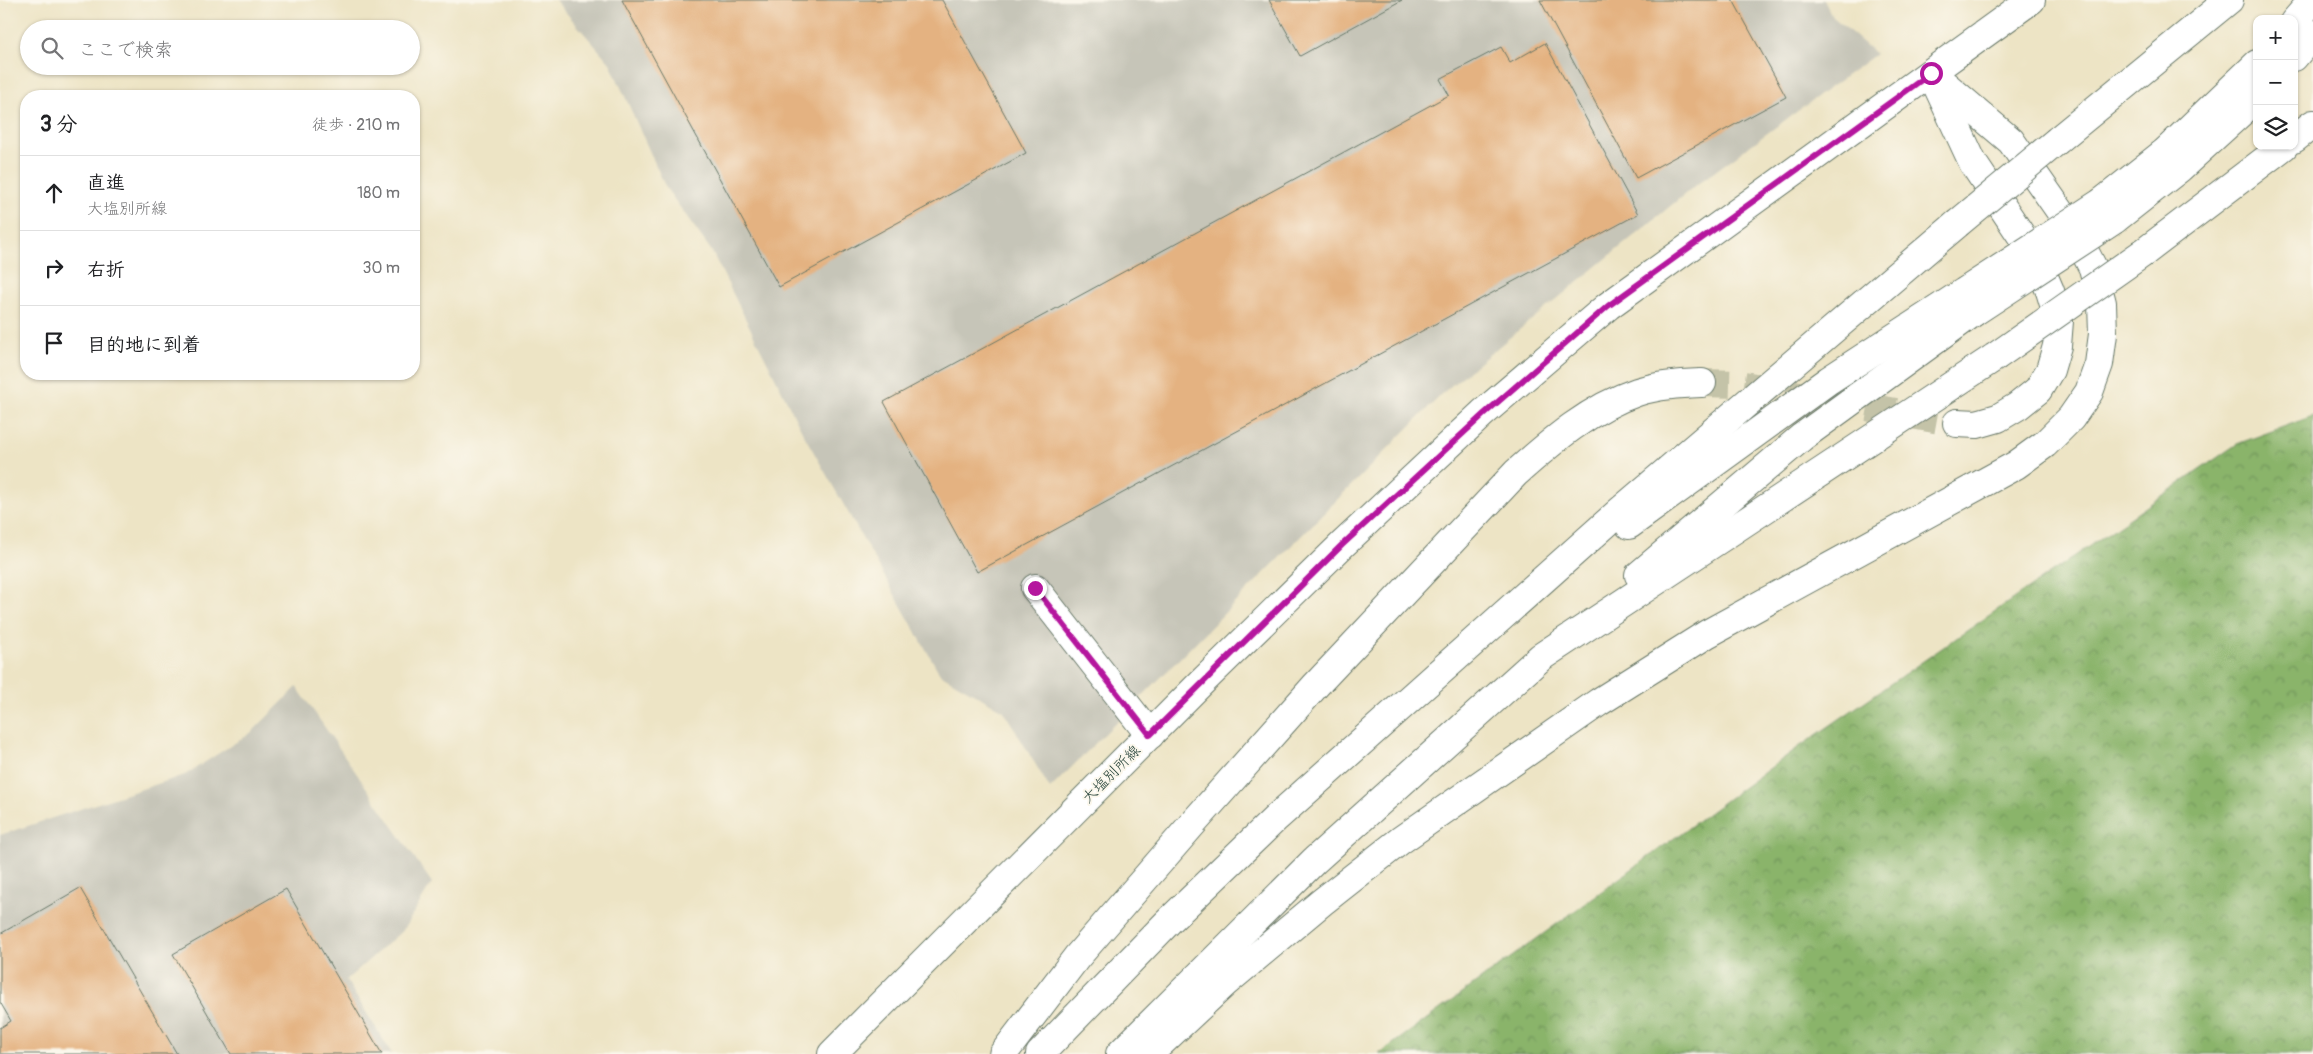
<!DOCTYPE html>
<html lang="ja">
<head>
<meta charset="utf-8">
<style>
	:root { --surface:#fff; --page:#f2f2f2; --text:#202124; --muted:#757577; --line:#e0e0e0 }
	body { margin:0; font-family:Pangolin,"Klee One",sans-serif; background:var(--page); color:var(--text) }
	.controls { position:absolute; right:15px; top:15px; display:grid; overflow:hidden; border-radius:10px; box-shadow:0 1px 4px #0004 }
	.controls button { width:45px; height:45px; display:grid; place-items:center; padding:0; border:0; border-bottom:1px solid var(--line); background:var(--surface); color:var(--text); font:25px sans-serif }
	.stop { position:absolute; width:15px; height:15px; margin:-11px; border:4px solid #b5179e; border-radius:50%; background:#fff }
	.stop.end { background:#b5179e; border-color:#fff; box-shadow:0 1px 5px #0008 }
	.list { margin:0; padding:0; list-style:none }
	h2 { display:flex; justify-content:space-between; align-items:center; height:65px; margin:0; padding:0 20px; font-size:21px }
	h2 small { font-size:16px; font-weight:400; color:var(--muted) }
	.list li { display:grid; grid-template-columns:32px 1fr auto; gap:15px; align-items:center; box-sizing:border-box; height:75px; padding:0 20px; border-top:1px solid var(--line) }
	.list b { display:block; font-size:19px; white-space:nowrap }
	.list p { margin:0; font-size:16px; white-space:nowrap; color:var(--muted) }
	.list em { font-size:16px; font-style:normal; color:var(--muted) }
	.icon { flex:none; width:28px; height:28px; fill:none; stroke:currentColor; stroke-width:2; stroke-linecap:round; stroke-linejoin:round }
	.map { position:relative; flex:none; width:2313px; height:1054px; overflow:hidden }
	.search { position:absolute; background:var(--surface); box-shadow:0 1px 4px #0004; left:20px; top:20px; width:400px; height:55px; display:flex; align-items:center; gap:12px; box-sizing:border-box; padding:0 18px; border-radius:28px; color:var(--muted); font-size:19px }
	.panel { position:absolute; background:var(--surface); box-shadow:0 1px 4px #0004; left:20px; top:90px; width:400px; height:290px; border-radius:20px }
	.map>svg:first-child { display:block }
</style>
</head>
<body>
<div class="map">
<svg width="2313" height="1054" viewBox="0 0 2313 1054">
	<defs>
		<pattern id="forest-crowns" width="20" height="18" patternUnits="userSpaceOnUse" patternTransform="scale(1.25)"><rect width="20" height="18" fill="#8ab46b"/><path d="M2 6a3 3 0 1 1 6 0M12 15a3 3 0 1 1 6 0" fill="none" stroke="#709459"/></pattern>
	</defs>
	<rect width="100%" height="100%" fill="#fbf7ec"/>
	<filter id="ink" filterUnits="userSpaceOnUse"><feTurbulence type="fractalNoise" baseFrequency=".02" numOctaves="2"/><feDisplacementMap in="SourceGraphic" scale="10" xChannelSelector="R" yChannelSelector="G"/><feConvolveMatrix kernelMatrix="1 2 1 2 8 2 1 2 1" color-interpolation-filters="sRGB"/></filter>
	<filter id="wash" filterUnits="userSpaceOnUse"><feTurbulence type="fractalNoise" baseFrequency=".0096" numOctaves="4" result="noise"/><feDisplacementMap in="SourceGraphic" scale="20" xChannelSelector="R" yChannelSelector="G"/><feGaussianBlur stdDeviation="1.12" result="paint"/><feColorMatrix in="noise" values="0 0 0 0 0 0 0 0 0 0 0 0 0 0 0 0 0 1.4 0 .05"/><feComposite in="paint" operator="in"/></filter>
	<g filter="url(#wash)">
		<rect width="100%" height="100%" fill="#ede4c5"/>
		<g fill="#c6c5b8">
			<polygon points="555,0 1824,0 1832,16 1876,54 1696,185 1447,389 1050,789 1004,711 940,674 804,435 711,250 666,188 610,63"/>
			<polygon points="297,687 432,883 403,930 346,980 392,1054 0,1054 0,835 185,775 252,732"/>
		</g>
		<polygon fill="url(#forest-crowns)" stroke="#547850" points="2313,416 2313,1054 1379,1054 1799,747 2237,444"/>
		<g id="blocks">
			<g fill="#e4b281">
				<polygon points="622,0 942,0 1026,153 779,287"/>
				<polygon points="1269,0 1402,0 1300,56"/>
				<polygon points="1540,0 1733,0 1786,97 1636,178"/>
				<polygon points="1545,43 1638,214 977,572 884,402 1449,95 1440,79 1501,47 1510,63"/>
				<polygon points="80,888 177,1054 0,1054 0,1028 11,1021 0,1002 0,934"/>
				<polygon points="286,889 382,1054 231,1054 173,954"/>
			</g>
		</g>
	</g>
	<g filter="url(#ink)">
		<use href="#blocks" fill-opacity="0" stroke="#677767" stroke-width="1"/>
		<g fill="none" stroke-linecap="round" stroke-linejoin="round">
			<polyline stroke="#c4c3a8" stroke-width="28" stroke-dasharray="28 14" stroke-linecap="butt" points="1702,383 1738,384 1957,423"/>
			<defs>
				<polyline id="minor" points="1035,588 1150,735"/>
				<polyline id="major" points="832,1054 1200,684 1342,545 1483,413 1608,306 2031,0"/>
				<g id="highway">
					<polyline points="2294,22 2313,0"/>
					<polyline points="2294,57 2313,34"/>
					<polyline points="1935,81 1973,163 2035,256 2050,291 2059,321 2057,346 2050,370 2038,390 2018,406 1998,418 1977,424 1957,423"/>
					<polyline points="2294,139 2313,124"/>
					<polyline points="2058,140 2229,0"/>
					<polyline points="2102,202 2165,152 2257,64"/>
					<polyline points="2114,220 2180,168 2257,98"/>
					<polyline points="2143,253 2284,146"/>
					<polyline points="1629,525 1829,380 1964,292"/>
					<polyline points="1639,575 1802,437 1974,312"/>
					<path d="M1003 1054 1077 957 1195 821 1316 685 1516 473C1552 441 1590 408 1637 392 1658 385 1681 384 1702 383"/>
					<polyline points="1040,1054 1168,922 1276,818 1619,512 1957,224"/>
					<polyline points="1120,1054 1314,861 1541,657 1995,357"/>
					<polyline points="1149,1054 1225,983 1322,902 1401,840 1599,702 1707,634 2016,465 2045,444 2071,418 2089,392 2099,364 2103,334 2102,303 2093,268 2074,231 2011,141 1931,73"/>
				</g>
			</defs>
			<use href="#minor" stroke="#677767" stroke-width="30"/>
			<use href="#major" stroke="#677767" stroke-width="30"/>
			<use href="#highway" stroke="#677767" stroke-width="30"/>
			<use href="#minor" stroke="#fff" stroke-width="28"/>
			<use href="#major" stroke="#fff" stroke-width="28"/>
			<use href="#highway" stroke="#fff" stroke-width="28"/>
			<defs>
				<g id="highway-bridge">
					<polyline points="1957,224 2058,140"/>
					<polyline points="1964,292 2102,202"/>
					<polyline points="1974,312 2114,220"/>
					<polyline points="1995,357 2143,253"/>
				</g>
			</defs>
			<use href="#highway-bridge" stroke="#677767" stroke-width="30" stroke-linecap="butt"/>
			<use href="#highway-bridge" stroke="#fff" stroke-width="28"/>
		</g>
	</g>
	<g fill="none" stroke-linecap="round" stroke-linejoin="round" filter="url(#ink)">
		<polyline stroke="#b5179e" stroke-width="6" points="1035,588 1150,735 1342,545 1484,414 1608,306 1931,73"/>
	</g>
	<g text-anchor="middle" stroke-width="4" stroke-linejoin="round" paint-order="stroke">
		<g font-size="15" fill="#1f3d34" stroke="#fbf7ec">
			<text transform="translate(1111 774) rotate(-45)" y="5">大塩別所線</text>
		</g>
	</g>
</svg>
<div class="controls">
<button>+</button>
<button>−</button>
<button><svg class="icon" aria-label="layers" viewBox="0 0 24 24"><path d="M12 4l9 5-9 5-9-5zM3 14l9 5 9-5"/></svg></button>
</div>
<div class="stop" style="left:1931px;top:73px"></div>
<div class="stop end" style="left:1035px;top:588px"></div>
<div class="search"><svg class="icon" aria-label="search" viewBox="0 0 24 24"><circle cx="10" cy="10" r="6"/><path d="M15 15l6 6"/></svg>ここで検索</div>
<section class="panel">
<h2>3 分<small>徒歩 · 210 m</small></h2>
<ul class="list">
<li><svg class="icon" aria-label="ahead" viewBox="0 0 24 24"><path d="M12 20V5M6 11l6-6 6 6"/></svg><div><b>直進</b><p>大塩別所線</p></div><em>180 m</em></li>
<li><svg class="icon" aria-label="right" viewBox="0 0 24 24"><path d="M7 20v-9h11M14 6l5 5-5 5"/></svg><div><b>右折</b></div><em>30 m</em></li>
<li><svg class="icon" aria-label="arrive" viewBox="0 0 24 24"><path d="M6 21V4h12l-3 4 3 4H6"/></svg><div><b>目的地に到着</b></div></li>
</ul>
</section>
</div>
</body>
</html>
